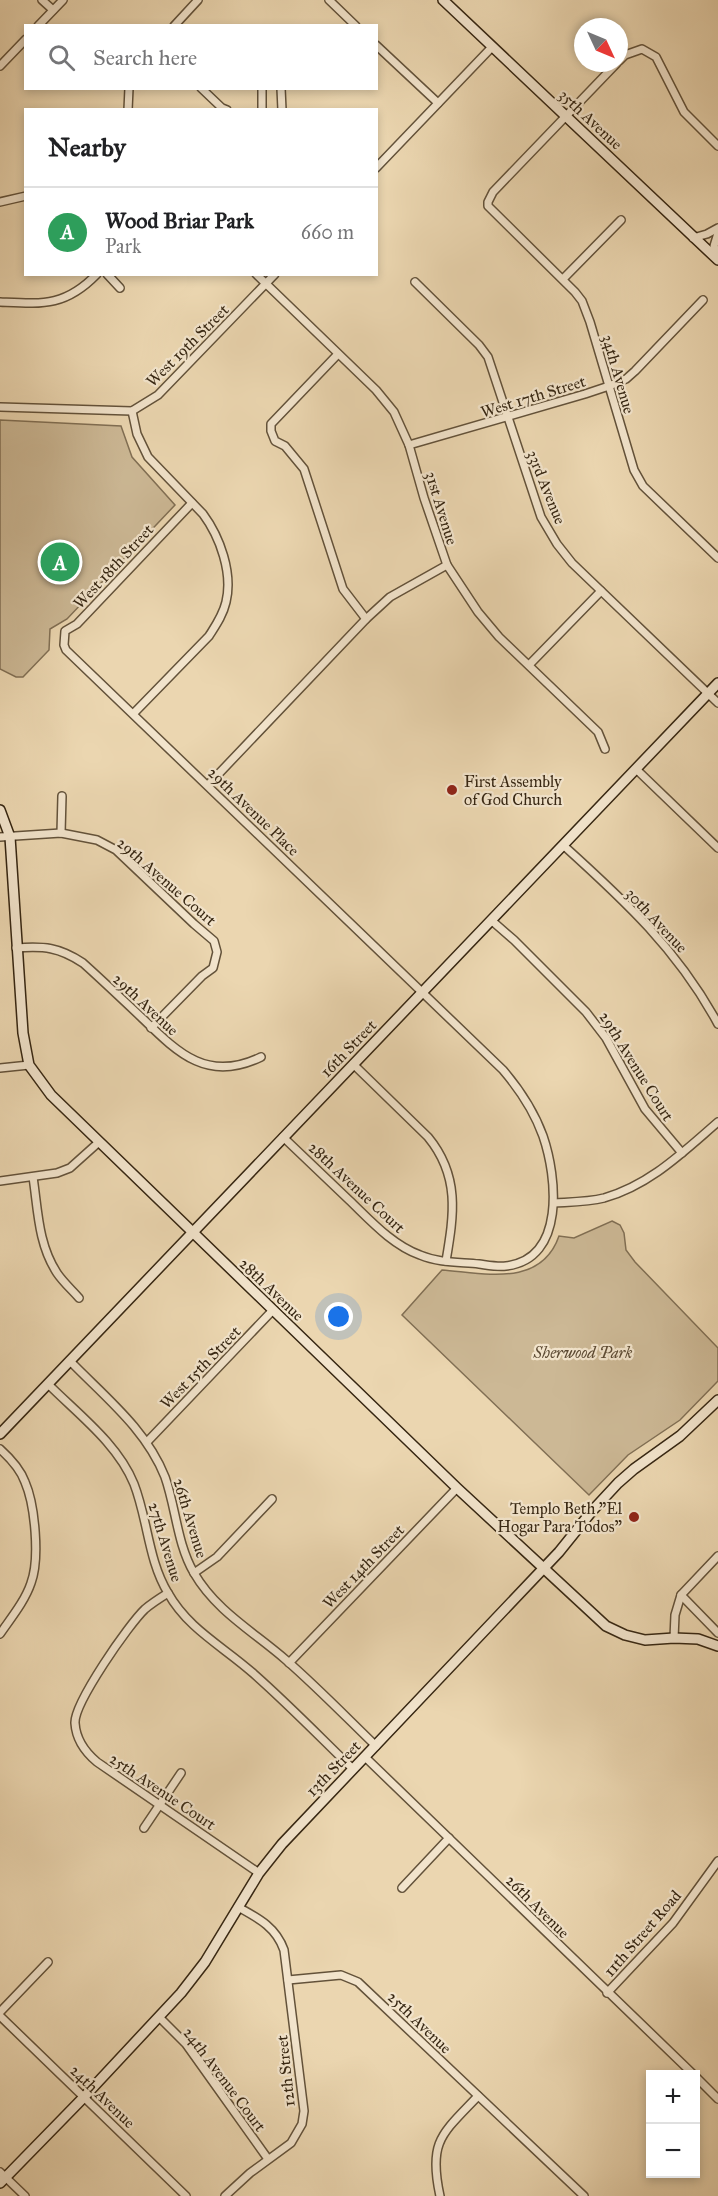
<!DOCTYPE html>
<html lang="en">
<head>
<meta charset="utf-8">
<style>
	:root { --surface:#fff; --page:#f2f2f2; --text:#202124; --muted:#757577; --line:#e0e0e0; --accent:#0f766e }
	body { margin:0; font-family:"IM FELL Great Primer",serif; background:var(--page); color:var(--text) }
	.controls { position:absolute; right:18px; bottom:18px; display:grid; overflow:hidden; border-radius:0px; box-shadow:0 3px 9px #0003 }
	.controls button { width:54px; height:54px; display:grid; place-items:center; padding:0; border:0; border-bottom:2px solid var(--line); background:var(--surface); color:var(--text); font:30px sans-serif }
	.compass { position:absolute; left:574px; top:18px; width:54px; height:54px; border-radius:50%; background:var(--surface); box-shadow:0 3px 9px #0003; rotate:134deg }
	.you { position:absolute; left:339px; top:1317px; width:21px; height:21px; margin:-15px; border:4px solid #fff; border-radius:50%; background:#1a73e8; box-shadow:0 0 0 9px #1a73e833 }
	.badge { display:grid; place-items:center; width:39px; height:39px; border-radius:50%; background:var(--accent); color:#fff; font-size:20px; font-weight:700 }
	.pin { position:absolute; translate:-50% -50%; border:3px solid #fff; box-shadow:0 2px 6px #0006 }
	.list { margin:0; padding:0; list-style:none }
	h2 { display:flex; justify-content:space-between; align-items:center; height:78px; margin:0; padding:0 24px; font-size:26px }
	h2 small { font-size:20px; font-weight:400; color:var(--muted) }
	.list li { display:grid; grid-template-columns:39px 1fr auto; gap:18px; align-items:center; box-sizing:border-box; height:90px; padding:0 24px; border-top:2px solid var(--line) }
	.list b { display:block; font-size:22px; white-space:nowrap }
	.list p { margin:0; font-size:20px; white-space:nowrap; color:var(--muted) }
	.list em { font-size:20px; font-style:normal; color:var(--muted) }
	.icon { flex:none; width:33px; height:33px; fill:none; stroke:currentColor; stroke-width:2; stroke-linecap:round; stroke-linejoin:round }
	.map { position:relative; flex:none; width:718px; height:2196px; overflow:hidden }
	.search { position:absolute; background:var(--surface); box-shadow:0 3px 9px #0003; left:24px; top:24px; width:354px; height:66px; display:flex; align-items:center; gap:15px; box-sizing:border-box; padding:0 21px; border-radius:0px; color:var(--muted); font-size:22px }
	.panel { position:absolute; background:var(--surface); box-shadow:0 3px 9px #0003; left:24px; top:108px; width:354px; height:168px; border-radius:0px }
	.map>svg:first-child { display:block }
</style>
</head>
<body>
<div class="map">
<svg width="718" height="2196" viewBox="0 0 718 2196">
	<rect width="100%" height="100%" fill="#ebd6b0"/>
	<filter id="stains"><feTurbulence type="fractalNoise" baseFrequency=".00333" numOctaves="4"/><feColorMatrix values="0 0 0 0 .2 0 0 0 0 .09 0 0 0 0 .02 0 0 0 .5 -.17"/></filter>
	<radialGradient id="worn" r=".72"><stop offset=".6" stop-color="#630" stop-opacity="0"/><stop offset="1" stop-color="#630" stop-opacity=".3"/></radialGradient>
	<g fill="#ccb895" stroke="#816f54" stroke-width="1.5">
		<polygon points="0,420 121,426 132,457 175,505 67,619 50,629 49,650 23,677 16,677 0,669"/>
		<path d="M612 1221 620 1225 624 1233 626 1250 635 1262 718 1348V1381L680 1420 628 1455 589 1495 402 1315 442 1270C484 1273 541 1288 559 1236L574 1238Z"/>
	</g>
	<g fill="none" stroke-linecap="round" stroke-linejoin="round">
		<defs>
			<g id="street">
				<polyline points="42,0 53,10"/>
				<polyline points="329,0 356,26"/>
				<polyline points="38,26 63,0"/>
				<polyline points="174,26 198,0"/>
				<polyline points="376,45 438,103"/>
				<polyline points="619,61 625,55 642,49 656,57 684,112 718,146"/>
				<polyline points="617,63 493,192 488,202 488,206 575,292 582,301 590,322 634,470 643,486 718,558"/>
				<polyline points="0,66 26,39"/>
				<polyline points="201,88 222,108 227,110"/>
				<polyline points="281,88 282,110"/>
				<polyline points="128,110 129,88"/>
				<polyline points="262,110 262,88"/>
				<polyline points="376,168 492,47"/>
				<polyline points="0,202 26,196"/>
				<polyline points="718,233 714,246 718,255"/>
				<polyline points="693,238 707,234 718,228"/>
				<polyline points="107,274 120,288"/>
				<polyline points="256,274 376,390 394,412 409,445 424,498 447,565 478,612 499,637 598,732 605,749"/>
				<polyline points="563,279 621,220"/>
				<polyline points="415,282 479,345 488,357 541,517 557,544 572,563 718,703"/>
				<path d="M0 302C42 304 65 307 97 274"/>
				<polyline points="338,354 271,424 271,431 275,441 285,446 304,469 343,589 366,619"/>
				<polyline points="0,407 132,411 158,395 275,274"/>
				<path d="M132 411 137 434 148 457 203 514C220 537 233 573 226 602 223 615 216 625 209 636L134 713"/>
				<polyline points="409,445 585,394 609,386 626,379 635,371 703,300"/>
				<path d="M192 503 77 624 65 631 64 645 66 650 503 1070C520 1090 534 1111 543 1136 557 1177 566 1259 506 1266 497 1267 487 1265 479 1264 459 1262 439 1263 420 1255 392 1245 370 1220 349 1200 327 1179 305 1158 283 1137"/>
				<polyline points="529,665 601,591"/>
				<polyline points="636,769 718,848"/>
				<polyline points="208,785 366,619 390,597 447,565"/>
				<polyline points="61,833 62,796"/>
				<polyline points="0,837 61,833 97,840 116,850 194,924 214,941 217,952 213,968 202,976 151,1028"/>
				<path d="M563 845C625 901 678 950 718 1024"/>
				<polyline points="491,920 514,940 586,1012 606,1038 645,1109 682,1153"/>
				<path d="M16 948C44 946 59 947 83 963 103 981 122 999 141 1017 178 1053 207 1083 261 1057"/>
				<path d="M353 1064 428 1137C460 1176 454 1214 446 1261"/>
				<polyline points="0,1068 29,1065"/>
				<path d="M33 1177C38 1210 38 1244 57 1273 63 1282 72 1290 79 1298"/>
				<polyline points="0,1181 57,1173 70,1168 99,1142"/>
				<path d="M554 1203C570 1202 588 1202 604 1198 650 1185 683 1152 718 1122"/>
				<path d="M70 1361C105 1397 146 1429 165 1477 176 1508 177 1544 194 1573 216 1611 254 1632 286 1660 317 1687 346 1717 376 1746"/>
				<path d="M48 1384C78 1414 118 1444 134 1484 148 1520 148 1560 168 1593 188 1629 224 1647 254 1674 288 1704 320 1737 353 1769"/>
				<polyline points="147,1442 273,1310"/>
				<path d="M0 1449C10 1458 20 1468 25 1482 35 1505 40 1559 31 1583 25 1601 11 1618 0 1634"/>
				<polyline points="194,1573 217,1557 272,1499"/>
				<path d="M168 1593C160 1598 152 1603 145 1609 129 1624 74 1703 75 1723 76 1739 85 1752 97 1762L259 1873"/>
				<polyline points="681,1595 718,1633"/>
				<polyline points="674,1638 675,1615 681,1595 718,1556"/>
				<polyline points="289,1663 457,1488"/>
				<polyline points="365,1757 693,2074"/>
				<polyline points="144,1828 181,1773"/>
				<polyline points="402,1888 449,1838"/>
				<polyline points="288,1980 341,1975 358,1982 584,2196"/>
				<polyline points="607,1993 673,1923 718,1861"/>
				<polyline points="0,2012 48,1962"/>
				<polyline points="0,2016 186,2196"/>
				<polyline points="159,2017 186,2044 268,2159"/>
				<polyline points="696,2077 718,2099"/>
				<polyline points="0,2172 25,2196"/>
				<path d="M225 2196 250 2173 291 2143 302 2124 304 2111 284 1950C276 1927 258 1918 238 1907"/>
				<path d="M440 2196C428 2141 442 2134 478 2096"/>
			</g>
			<g id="secondary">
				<polyline points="443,0 718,260"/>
				<polyline points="0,810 10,837 23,1033 29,1065 51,1095 457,1488 606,1626 625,1635 645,1640 674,1638 698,1639 718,1646"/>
				<polyline points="0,1434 718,683"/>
				<polyline points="0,2183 84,2097 181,1993 205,1962 259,1873 282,1844 559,1552 592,1511 618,1483 634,1469 680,1436 718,1400"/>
			</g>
		</defs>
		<use href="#street" stroke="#63523a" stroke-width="10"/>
		<use href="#secondary" stroke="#362612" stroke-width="12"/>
		<use href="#street" stroke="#f2e4cc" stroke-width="7"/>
		<use href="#secondary" stroke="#f2e4cc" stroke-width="9"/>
	</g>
	<g fill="#8f2418" stroke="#f2e4cc" stroke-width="2">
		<circle cx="452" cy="790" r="6"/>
		<circle cx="634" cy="1517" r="6"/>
	</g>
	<g text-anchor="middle" stroke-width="4.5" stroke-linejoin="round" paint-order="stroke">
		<g font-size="16" fill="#362612" stroke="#f2e4cc">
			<text transform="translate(591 119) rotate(43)" y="6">35th Avenue</text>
			<text transform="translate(187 345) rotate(-45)" y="6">West 19th Street</text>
			<text transform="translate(619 374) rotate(74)" y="6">34th Avenue</text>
			<text transform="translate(533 396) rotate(-17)" y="6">West 17th Street</text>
			<text transform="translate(547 487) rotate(68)" y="6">33rd Avenue</text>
			<text transform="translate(442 508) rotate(73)" y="6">31st Avenue</text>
			<text transform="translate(113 566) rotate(-47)" y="6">West 18th Street</text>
			<text transform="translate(254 811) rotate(44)" y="6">29th Avenue Place</text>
			<text transform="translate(167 881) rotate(41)" y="6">29th Avenue Court</text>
			<text transform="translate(657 920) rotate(47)" y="6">30th Avenue</text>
			<text transform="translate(146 1004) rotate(43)" y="6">29th Avenue</text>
			<text transform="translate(348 1048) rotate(-46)" y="6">16th Street</text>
			<text transform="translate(637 1066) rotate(58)" y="6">29th Avenue Court</text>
			<text transform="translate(357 1187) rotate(43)" y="6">28th Avenue Court</text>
			<text transform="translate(272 1289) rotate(44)" y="6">28th Avenue</text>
			<text transform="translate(200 1367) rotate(-46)" y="6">West 15th Street</text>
			<text transform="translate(191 1518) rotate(73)" y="6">26th Avenue</text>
			<text transform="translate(166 1542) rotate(73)" y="6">27th Avenue</text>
			<text transform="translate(363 1566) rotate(-46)" y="6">West 14th Street</text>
			<text transform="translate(333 1768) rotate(-46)" y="6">13th Street</text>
			<text transform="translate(163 1791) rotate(34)" y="6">25th Avenue Court</text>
			<text transform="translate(538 1906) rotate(45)" y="6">26th Avenue</text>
			<text transform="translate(642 1933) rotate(-49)" y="6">11th Street Road</text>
			<text transform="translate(420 2022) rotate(44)" y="6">25th Avenue</text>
			<text transform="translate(285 2071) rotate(-96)" y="6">12th Street</text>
			<text transform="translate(225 2079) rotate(53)" y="6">24th Avenue Court</text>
			<text transform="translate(103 2096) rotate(44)" y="6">24th Avenue</text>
		</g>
		<g font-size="16" fill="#362612" stroke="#f2e4cc" text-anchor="start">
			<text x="464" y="787">First Assembly<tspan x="464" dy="18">of God Church</tspan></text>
			<text x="622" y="1514" text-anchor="end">Templo Beth "El<tspan x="622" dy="18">Hogar Para Todos"</tspan></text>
		</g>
		<g font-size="16" font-style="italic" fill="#5c4a33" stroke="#f2e4cc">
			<text x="583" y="1358">Sherwood Park</text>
		</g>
	</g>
	<rect width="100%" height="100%" filter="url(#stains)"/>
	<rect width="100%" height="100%" fill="url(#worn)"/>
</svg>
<div class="controls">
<button>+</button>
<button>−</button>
</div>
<svg class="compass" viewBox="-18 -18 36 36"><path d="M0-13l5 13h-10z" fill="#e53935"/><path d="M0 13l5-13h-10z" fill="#757577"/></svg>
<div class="you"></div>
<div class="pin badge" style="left:60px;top:562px;background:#2e9e5b">A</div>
<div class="search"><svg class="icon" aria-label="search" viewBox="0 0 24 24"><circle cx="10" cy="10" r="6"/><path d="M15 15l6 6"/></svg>Search here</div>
<section class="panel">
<h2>Nearby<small></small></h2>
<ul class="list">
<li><span class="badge" style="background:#2e9e5b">A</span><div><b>Wood Briar Park</b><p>Park</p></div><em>660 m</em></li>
</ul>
</section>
</div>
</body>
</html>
